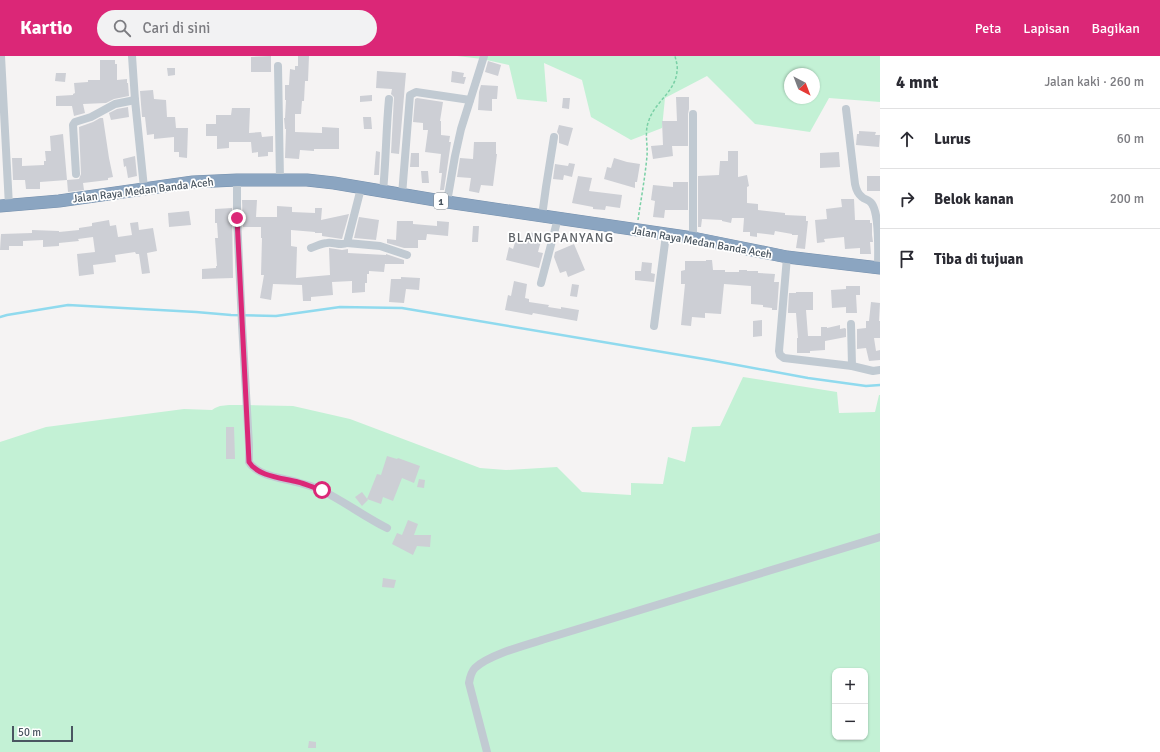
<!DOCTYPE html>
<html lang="id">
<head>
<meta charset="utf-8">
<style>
	:root { --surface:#fff; --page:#f2f2f3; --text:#2b2b33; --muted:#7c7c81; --line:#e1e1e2; --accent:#db2777 }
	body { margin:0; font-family:Signika,sans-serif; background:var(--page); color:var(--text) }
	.controls { position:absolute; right:12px; bottom:12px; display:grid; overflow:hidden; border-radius:8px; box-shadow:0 1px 3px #0004 }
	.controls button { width:36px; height:36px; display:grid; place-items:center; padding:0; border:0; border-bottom:1px solid var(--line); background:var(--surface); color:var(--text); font:20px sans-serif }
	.compass { position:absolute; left:784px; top:12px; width:36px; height:36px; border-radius:50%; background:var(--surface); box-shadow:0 1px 3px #0004; rotate:138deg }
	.scale { position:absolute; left:12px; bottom:10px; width:61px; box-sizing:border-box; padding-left:4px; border:2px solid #4a5661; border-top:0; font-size:11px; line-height:14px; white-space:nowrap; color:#4a5661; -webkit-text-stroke:3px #fff; paint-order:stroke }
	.stop { position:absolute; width:12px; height:12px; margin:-9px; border:3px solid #db2777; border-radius:50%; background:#fff }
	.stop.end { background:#db2777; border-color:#fff; box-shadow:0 1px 4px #0008 }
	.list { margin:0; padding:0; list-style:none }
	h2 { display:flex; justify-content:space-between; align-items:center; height:52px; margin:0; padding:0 16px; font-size:17px }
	h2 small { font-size:13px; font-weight:400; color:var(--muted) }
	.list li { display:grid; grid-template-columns:26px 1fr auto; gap:12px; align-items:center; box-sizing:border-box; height:60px; padding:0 16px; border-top:1px solid var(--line) }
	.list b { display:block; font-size:15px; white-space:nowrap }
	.list em { font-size:13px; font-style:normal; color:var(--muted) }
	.icon { flex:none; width:22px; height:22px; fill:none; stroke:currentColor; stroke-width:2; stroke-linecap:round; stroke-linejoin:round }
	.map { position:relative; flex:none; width:880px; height:696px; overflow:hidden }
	header { display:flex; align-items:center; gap:24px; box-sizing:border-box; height:56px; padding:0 20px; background:var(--accent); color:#fff }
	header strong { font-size:19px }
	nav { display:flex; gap:22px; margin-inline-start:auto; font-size:14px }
	.search { width:280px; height:36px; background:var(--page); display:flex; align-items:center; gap:10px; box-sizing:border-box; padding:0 14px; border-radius:22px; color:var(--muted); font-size:15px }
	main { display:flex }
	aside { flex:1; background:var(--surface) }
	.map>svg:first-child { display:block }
</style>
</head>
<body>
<header>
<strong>Kartio</strong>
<div class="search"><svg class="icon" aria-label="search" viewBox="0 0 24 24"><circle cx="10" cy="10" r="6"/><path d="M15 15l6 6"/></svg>Cari di sini</div>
<nav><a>Peta</a><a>Lapisan</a><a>Bagikan</a></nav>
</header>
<main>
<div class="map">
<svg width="880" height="696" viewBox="0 0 880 696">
	<rect width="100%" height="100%" fill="#f5f3f3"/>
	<g fill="#c3f1d5" fill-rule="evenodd">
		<path d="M457 0H880V46L829 42 810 76 755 68 707 20 665 42 662 72 631 84 591 61 582 24 544 7 547 46 517 43 509 9 482 3ZM790 18H814V42H790Z"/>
		<path d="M743 321 837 336 839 357 875 356 879 339H880V696H0V386L46 371 184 353 212 354 215 352 220 350 229 349H247L293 350 350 363 480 412 506 414 557 411 582 436 631 439V427L663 428 668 401 685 406 692 371 720 370ZM835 615H865V681H835Z"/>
	</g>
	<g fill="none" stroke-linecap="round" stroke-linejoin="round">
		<polyline stroke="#90daee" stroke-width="2.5" points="0,261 7,259 68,249 196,256 231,259 276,260 340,251 402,252 710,304 808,322 866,330 880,329"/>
	</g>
	<g fill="#cdcfd5">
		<polygon points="271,0 271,16 251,16 251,1"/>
		<polygon points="298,0 309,0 308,25 305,25 304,45 302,45 301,58 295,58 295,76 322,77 322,71 339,72 339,93 314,93 314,95 300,94 299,103 285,102 286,73 285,73 284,62 285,62 286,44 285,44 285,29 289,29 290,13 295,14 295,10 298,10"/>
		<polygon points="100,4 115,4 115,8 117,8 117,24 127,23 127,27 128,27 129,40 114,43 106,47 83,48 85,57 74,60 72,50 56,50 56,40 73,39 73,38 75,37 74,27 88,26 88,24 100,24"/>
		<polygon points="488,5 501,9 498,20 485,16"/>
		<polygon points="167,12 175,12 175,19 168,20"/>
		<polygon points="377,15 406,17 399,98 391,97 394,41 391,38 392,33 376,32"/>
		<polygon points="452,15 464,17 463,21 466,21 464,28 451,26"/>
		<polygon points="56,17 66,17 65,26 55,25"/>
		<polygon points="481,29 498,30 497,43 492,43 492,55 478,54 479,36"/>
		<polygon points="153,34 154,43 166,44 167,61 175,61 176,72 188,72 187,102 179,101 179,96 174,96 174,81 154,83 154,78 147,79 145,61 142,61 140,35"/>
		<polygon points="372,39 372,45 360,46 360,40"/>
		<polygon points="676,41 689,41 689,53 688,58 688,90 672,90 673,100 653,103 651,90 663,89 662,65 677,65"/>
		<polygon points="417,42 443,46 440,65 441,65 441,79 450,80 449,86 451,86 444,134 440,134 442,117 439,117 441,98 425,96 428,74 423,74 423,67 413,66 415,43"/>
		<polygon points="563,42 570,42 569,53 562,52"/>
		<polygon points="128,51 129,61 111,64 109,57 117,53"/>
		<polygon points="232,52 250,52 249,77 261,76 262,81 273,80 273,96 268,96 268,100 258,101 258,96 252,97 251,86 229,86 229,92 217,93 217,80 206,80 206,68 216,68 216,59 231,59"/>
		<polygon points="363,61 371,61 372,73 364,73"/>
		<polygon points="100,62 103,62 109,102 113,121 108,122 108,124 83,127 84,134 68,136 67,124 79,123 81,118 79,71 93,66"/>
		<polygon points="559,69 573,72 568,90 559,87 559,79 557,76"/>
		<polygon points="859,75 876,76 875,79 880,79 879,91 856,89 857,78 859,78"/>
		<polygon points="63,78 67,124 40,126 40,133 26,133 25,124 13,124 12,102 22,102 22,110 44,109 44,105 46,105 45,95 51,95 50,80"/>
		<polygon points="474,86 496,86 496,98 497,98 493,130 481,129 479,137 469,135 471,122 457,121 460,102 473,103"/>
		<polygon points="376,95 380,96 379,119 374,119"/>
		<polygon points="728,95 738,95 738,121 747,119 749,130 747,131 747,147 758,148 758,154 785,157 785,159 806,160 806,165 808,165 805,193 796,192 798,179 792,179 792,178 775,175 774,179 757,177 757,181 750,180 750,176 743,176 744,162 732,162 731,167 722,165 722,164 702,163 701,171 698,171 698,120 719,119 720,105 728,105"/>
		<polygon points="839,96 840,111 820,112 820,97"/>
		<polygon points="411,97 419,97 419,111 410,111"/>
		<polygon points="135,100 137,120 128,122 126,110 124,111 123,103"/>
		<polygon points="614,102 627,106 640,108 637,126 635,126 635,132 604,123 607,111 611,112"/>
		<polygon points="569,107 575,108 572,121 564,119 563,124 553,123 555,108 568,110"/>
		<polygon points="421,115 428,115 429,127 422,127"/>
		<polygon points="578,120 592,122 589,135 622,139 620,152 606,150 605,154 593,153 593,151 572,147"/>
		<rect x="867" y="120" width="13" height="15"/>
		<polygon points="673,126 688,126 688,154 665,154 664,162 653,161 655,145 651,144 653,129 673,131"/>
		<polygon points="841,143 854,143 855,164 870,164 870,167 872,167 872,179 873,186 870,186 871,198 860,198 860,192 845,193 844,181 824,183 825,186 817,187 815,164 827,163 826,153 842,151"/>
		<polygon points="242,144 257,144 256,161 277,161 277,150 292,151 292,156 315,157 315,152 322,152 321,164 349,158 342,183 322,180 322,177 315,177 315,176 291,174 291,190 297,191 296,222 330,219 329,192 342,194 348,193 348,197 386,199 386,198 404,204 404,208 385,208 384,216 369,215 369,218 367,218 367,227 365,227 365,236 352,237 352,225 332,226 333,239 311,241 311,245 303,245 302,229 273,228 271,244 260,242 264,219 261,219 262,182 261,182 261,171 243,171"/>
		<polygon points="232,152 233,222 202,223 202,213 216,212 216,210 217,210 215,182 218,182 217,167 215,167 215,153"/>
		<polygon points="189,155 191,169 169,171 168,157"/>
		<polygon points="359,161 379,164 376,184 354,182"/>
		<polygon points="109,164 110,170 116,169 118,181 132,179 130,167 138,166 139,174 153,172 157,195 147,197 150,217 142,218 139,198 136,198 135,196 115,199 116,206 93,209 94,218 79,220 77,198 95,196 93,181 78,183 79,185 59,187 59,190 43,191 43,184 23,185 23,190 9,190 9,194 0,194 1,178 32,177 32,174 59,175 59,176 79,174 79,172 92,170 92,167"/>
		<polygon points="397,165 413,165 413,168 437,170 437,165 449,166 448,180 427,178 426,184 418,184 418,192 404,192 387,187 387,183 396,184"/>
		<polygon points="473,170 479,170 478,186 472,186"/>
		<polygon points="529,176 540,179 538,184 541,185 538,196 543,197 539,212 506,204 509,191 513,193 516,183 527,185"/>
		<polygon points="574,188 585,214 568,221 566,215 560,217 554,201 555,196"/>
		<polygon points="706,204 712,204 713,214 725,214 725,216 739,216 739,214 747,214 747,215 758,215 758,217 775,218 774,226 779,226 777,254 772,254 772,252 763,251 763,249 751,248 751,230 724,228 721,258 705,257 705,262 692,261 691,270 681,269 685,228 681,228 681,215 685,214 685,205 706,205"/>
		<polygon points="642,206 652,207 651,217 655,218 654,226 635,224 635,215 641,215"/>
		<polygon points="401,221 420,222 419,234 406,233 404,247 389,246 391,223 401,223"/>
		<polygon points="514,225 527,228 525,242 529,243 529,246 549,249 548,251 561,253 561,251 579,254 577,265 533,257 532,259 505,254 508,239 511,240"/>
		<polygon points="572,228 579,229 577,241 570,240"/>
		<polygon points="846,230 860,230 860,239 856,239 857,257 846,257 846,251 832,252 831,234 846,233"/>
		<polygon points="796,236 813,236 813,254 806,254 808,280 821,280 821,271 827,271 827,272 840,269 840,273 845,272 846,273 846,281 825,285 825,294 810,295 810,297 797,297 797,282 798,282 796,257 788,257 788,254 789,237 796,237"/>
		<polygon points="871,246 880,247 879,265 880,265 880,282 874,282 876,295 880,294 880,304 869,305 866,292 857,293 857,273 866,272 866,265 869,265"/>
		<polygon points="762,264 762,280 753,281 753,265"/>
		<polygon points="226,371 234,371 235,403 226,403"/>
		<polygon points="387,400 397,403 398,402 420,410 414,427 402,422 393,445 383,441 381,448 367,443 377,418 381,419"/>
		<polygon points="419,423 425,424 424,432 417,431"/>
		<polygon points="362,436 368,444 362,450 355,441"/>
		<polygon points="408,464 418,468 414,479 431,479 430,491 417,490 413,499 392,488 397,477 402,479"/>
		<polygon points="383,522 396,524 394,532 382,531"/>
		<polygon points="309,685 316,686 316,692 308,692"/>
	</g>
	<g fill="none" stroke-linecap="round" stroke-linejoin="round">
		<defs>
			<polyline id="highway" points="0,150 59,145 193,126 237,124 307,124 334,127 447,146 693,182 787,201 880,212"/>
		</defs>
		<use href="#highway" stroke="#7690ad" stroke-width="13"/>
		<path stroke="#7ad0a6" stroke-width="1.5" stroke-dasharray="3 2" stroke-linecap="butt" d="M638 164C641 143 645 122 647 100 648 88 644 76 649 64 655 46 676 35 677 15 678 10 676 5 675 0"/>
		<g stroke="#c1cad2" stroke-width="8">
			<polyline points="1,0 9,150"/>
			<polyline points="132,0 135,44 144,132"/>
			<polyline points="278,10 280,124"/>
			<path d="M846 53 855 128C856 133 858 138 862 141 865 144 869 143 872 148 880 160 878 197 878 212"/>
			<polyline points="693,58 693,182"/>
			<polyline points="76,118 73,69 75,66 91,61 115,48 135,44"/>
			<path d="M237 124V162L242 268 249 389V406C258 421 285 422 300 427 307 429 316 431 323 435 345 446 365 461 387 472"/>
			<path d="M383 135C386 105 386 74 389 43"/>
			<polyline points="402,139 410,39 416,36 470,44"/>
			<polyline points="447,146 455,100 461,73 484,0"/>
			<polyline points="542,160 546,131 554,81"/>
			<polyline points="347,187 380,190 407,199"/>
			<path d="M311 192C317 190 322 187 327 187 334 186 341 190 347 187L361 132"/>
			<polyline points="787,201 779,295 780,299 784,302 852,310"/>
			<polyline points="541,227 558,162"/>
			<polyline points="851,268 852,310 873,315 880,314"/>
			<polyline points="654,270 666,179"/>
			<path d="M487 696 469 627C470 621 471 616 475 612 488 599 526 589 545 583L880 481"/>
		</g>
		<use href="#highway" stroke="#8ba5c1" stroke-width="12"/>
	</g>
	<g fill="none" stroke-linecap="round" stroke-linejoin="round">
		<path stroke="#db2777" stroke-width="5" d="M237 162 249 406C258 421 284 422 298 426 306 428 314 432 322 434"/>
	</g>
	<g text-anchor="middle" stroke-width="3.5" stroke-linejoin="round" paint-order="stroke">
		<rect fill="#fff" stroke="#808990" stroke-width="1" x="434" y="137" width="14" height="16" rx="3"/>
		<g font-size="10" font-weight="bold" fill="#4a5661">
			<text x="441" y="149">1</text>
		</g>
		<g font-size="11" fill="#4a5661" stroke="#fff">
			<text transform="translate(143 134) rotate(-7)" y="4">Jalan Raya Medan Banda Aceh</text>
			<text transform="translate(702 186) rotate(10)" y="4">Jalan Raya Medan Banda Aceh</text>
		</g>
		<g font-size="13" letter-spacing="1" fill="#5f6368" stroke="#fff">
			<text x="561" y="186">BLANGPANYANG</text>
		</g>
	</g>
</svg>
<div class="controls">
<button>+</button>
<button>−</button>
</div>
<svg class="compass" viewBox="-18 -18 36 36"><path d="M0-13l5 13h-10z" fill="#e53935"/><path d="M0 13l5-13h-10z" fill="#7c7c81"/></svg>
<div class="scale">50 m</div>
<div class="stop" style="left:322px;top:434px"></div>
<div class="stop end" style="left:237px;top:162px"></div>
</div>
<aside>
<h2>4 mnt<small>Jalan kaki · 260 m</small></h2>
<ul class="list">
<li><svg class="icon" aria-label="ahead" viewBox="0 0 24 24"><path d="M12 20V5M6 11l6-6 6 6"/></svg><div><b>Lurus</b></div><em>60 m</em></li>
<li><svg class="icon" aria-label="right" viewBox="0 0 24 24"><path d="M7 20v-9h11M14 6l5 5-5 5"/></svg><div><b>Belok kanan</b></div><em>200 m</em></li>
<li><svg class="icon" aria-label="arrive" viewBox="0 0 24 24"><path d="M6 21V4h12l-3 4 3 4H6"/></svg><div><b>Tiba di tujuan</b></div></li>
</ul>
</aside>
</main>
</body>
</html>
